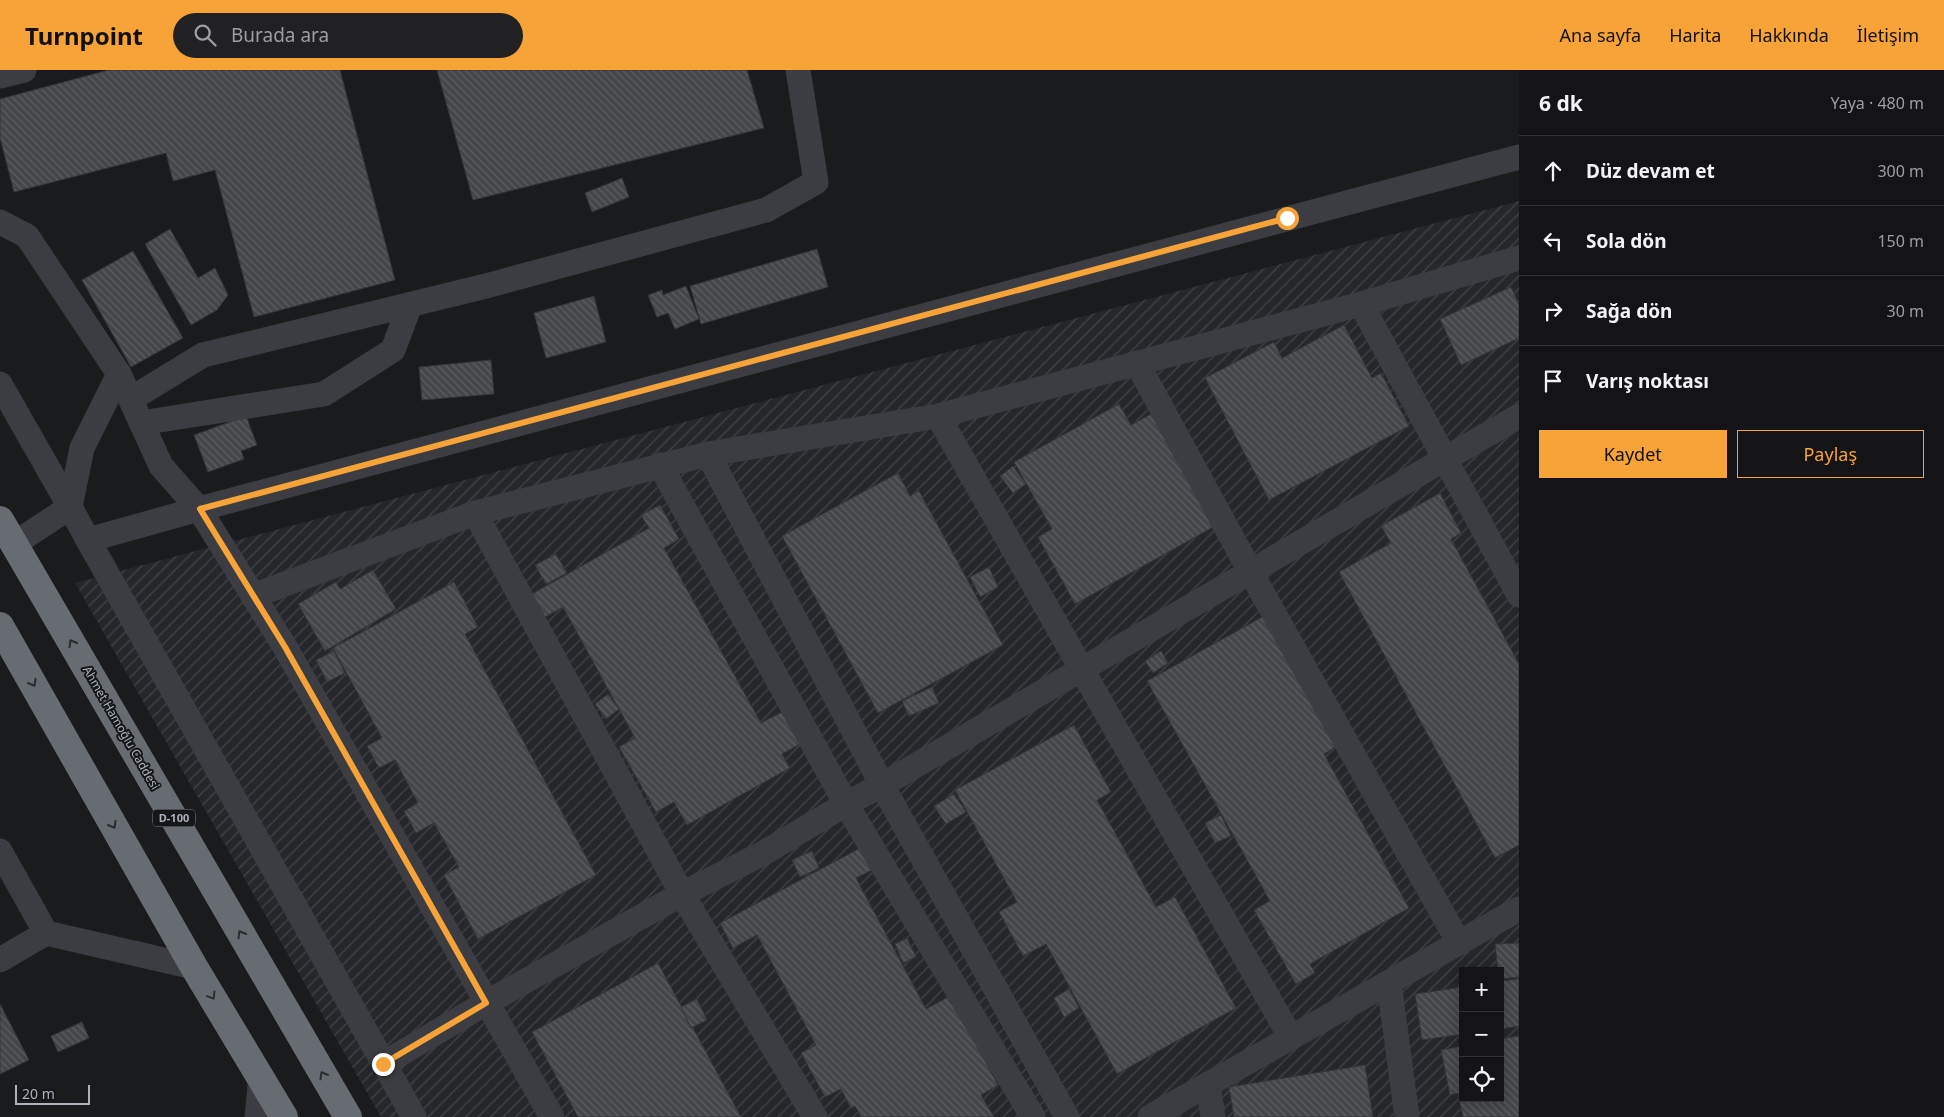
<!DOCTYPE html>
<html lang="tr">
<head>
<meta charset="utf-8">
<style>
	:root { --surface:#141416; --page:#212123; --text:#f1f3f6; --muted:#9d9ea1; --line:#333335; --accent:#f8a337 }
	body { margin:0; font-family:"Noto Sans",sans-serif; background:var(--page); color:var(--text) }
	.controls { position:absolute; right:15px; bottom:15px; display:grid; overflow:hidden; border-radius:0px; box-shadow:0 2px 12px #0003 }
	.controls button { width:45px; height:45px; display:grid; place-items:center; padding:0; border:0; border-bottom:1px solid var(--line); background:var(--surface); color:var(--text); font:25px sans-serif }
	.scale { position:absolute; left:15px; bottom:12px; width:75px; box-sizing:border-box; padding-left:5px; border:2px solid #adb3bd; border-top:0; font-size:14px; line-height:18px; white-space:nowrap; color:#adb3bd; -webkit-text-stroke:4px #151618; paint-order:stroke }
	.stop { position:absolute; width:15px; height:15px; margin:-11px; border:4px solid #f8a337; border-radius:50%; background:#fff }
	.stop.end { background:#f8a337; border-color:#fff; box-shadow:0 1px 5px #0008 }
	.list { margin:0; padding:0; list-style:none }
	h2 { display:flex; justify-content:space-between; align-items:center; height:65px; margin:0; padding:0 20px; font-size:21px }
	h2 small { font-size:16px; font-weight:400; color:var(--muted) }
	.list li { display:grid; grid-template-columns:32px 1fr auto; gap:15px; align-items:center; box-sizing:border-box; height:70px; padding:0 20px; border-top:1px solid var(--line) }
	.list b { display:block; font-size:19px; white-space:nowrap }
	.list em { font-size:16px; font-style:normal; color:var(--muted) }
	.actions { display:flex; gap:10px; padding:15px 20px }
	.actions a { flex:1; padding:11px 0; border:1px solid var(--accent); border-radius:0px; text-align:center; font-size:18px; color:var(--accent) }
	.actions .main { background:var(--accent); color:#111 }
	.icon { flex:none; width:28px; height:28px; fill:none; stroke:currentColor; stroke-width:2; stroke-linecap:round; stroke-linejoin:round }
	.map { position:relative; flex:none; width:1519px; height:1047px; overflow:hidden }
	header { display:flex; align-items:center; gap:30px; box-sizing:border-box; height:70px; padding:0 25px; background:var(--accent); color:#111 }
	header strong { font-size:24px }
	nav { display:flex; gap:28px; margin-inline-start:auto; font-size:18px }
	.search { width:350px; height:45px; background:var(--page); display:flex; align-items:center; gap:12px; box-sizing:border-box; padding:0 18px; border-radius:28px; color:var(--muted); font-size:19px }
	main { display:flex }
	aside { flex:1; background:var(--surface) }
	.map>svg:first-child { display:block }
</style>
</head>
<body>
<header>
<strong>Turnpoint</strong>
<div class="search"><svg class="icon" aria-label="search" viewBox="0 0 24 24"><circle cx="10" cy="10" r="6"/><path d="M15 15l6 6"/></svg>Burada ara</div>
<nav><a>Ana sayfa</a><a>Harita</a><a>Hakkında</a><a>İletişim</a></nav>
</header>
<main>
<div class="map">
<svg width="1519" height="1047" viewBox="0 0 1519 1047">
	<defs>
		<pattern id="industrial-furrows" width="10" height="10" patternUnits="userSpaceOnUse" patternTransform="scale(1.25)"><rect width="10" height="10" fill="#26272a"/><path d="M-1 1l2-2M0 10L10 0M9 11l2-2" fill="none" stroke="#434447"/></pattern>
		<pattern id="building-back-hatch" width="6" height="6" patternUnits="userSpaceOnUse" patternTransform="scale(1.25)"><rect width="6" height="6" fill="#44464a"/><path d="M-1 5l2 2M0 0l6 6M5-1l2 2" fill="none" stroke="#5c5e62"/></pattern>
	</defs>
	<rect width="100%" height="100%" fill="#1a1b1d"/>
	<path fill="url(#industrial-furrows)" fill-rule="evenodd" d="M1519 131V1047H381L75 513ZM1463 901H1500V1028H1463Z"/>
	<g fill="url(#building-back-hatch)" stroke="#343539">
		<polygon points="109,0 340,0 395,210 254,247 215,100 173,111 166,83 14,122 0,68 0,29"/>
		<polygon points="437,0 747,0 764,58 473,130"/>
		<polygon points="622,108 629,127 592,142 585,123"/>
		<polygon points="170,159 198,208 215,198 228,225 217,240 191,255 145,174"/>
		<polygon points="817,179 828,217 701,254 690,216"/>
		<polygon points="133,181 183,268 131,297 82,210"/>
		<polygon points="686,216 699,249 675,259 668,243 657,247 648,225 662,220 663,225"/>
		<polygon points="1511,217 1519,234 1519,268 1461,295 1440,249"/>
		<polygon points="594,226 606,272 546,288 534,243"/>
		<polygon points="1344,255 1372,308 1381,303 1409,356 1269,430 1205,308 1274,272 1282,288"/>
		<polygon points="491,290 494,324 422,330 419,297"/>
		<polygon points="1119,334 1131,355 1153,343 1215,456 1075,534 1038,467 1052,459 1014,392"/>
		<polygon points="246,346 257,375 241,381 244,389 208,402 194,365"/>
		<polygon points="1013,396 1026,414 1013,423 1000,406"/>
		<polygon points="898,403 910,426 919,421 1003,575 878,643 782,466"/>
		<polygon points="1440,423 1461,463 1451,469 1519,594 1519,775 1495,788 1339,502 1391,473 1381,456"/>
		<polygon points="660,435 679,469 664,478 761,653 782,642 800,674 782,684 790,698 687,755 674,732 656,742 619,677 635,668 563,537 545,547 532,524 649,458 641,445"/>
		<polygon points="556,484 567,503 546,514 535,495"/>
		<polygon points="989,497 998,517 980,527 970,507"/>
		<polygon points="373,500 396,539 325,581 298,534 336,512 340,519"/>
		<polygon points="454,512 478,557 465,564 596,805 478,869 444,805 459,797 434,753 416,763 404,741 418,733 395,690 379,698 367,676 382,668 333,578"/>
		<polygon points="1264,546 1337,676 1324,684 1409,838 1310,894 1315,903 1296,914 1254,840 1270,831 1147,611"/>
		<polygon points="334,581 345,603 327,612 316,590"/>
		<polygon points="1161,581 1168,593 1153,603 1145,591"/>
		<polygon points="932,617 939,633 909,646 902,631"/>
		<polygon points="608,624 619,639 606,649 595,634"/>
		<polygon points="1074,655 1111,722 1097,730 1156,837 1175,827 1236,938 1117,1004 1046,874 1023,886 999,842 1017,832 955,720"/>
		<polygon points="954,724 966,742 946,754 934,736"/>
		<polygon points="1221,745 1231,766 1215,773 1205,753"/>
		<polygon points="862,777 874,799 856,808 926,939 950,926 998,1015 981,1025 994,1047 861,1047 855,1036 851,1038 841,1019 825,1027 801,983 816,975 757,865 733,878 720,853"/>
		<polygon points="812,781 819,798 800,807 792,790"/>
		<polygon points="907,868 916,887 903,893 895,874"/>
		<polygon points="1519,873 1519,907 1500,909 1500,901 1498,901 1495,874"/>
		<polygon points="658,893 741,1047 578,1047 532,962"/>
		<polygon points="1519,909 1519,956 1500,959 1500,911"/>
		<polygon points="1463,917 1463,964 1422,970 1415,924"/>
		<polygon points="1069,919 1079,938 1064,947 1054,928"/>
		<polygon points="697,929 707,950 691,958 681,937"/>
		<polygon points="0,934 29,990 0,1004"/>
		<polygon points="82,952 89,968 58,982 51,966"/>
		<polygon points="1519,966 1519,1047 1463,1047 1458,1023 1450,1025 1441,980 1463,976 1463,1028 1500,1028 1500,969"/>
		<polygon points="1365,995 1373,1047 1234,1047 1229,1017"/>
	</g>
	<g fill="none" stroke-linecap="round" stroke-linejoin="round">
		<g stroke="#3b3d42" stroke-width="25">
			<polyline points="0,6 24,0"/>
			<polyline points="0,152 27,166 119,304 82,378 70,437"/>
			<polyline points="1361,234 1519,525"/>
			<polyline points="1137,293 1250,501 1459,873"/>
			<polyline points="119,304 161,396 199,439 285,577 552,1047"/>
			<polyline points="0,314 70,437"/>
			<polyline points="131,329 203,285 486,216 766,140 816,112 798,0"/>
			<polyline points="938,346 1291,968"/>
			<polyline points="141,353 324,324 393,280 410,235"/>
			<polyline points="708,384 882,715 1067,1047"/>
			<polyline points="660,395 846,734 1033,1047"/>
			<polyline points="475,443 682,824 815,1047"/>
			<polyline points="88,470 414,1047"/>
			<polyline points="14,474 70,437 88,470 199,439 1519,87"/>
			<polyline points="253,526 475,443 708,384 938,346 1361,234 1519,188"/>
			<polyline points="0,781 46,863 194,897"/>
			<polyline points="0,890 46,863"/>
			<polyline points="1389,913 1407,1047"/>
			<polyline points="383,994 486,933 682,824 762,784 846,734 882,715 1519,346"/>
			<polyline points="1208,1014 1213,1047"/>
			<polyline points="257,1047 261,1006"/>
			<polyline points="1150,1047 1519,839"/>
		</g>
		<g stroke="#676c73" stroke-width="28">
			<polyline points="0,450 348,1047"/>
			<polyline points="0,556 194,897 284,1047"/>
		</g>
	</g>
	<defs><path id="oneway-chevron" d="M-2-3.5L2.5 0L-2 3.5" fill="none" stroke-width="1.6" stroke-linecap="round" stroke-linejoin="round" transform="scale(1.25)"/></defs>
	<g stroke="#2a2c2f">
		<use href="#oneway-chevron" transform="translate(72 573) rotate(-120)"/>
		<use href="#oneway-chevron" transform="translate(33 613) rotate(60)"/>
		<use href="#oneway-chevron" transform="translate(113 755) rotate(60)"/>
		<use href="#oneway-chevron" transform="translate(241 864) rotate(-120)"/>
		<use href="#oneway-chevron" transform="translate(212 926) rotate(59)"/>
		<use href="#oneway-chevron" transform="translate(323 1005) rotate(-120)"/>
	</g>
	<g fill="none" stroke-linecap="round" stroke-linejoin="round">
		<polyline stroke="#f8a337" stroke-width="6" points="383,994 486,933 285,577 200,439 1287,148"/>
	</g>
	<g text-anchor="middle" stroke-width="4" stroke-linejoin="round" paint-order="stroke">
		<rect fill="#151618" stroke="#7f848c" stroke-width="1" x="153" y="739.5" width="42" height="17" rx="4"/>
		<g font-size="11" font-weight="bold" fill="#adb3bd">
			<text x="174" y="752">D-100</text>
		</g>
		<g font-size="12" fill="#adb3bd" stroke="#151618">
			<text transform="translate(121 658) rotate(60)" y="4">Ahmet Hamoğlu Caddesi</text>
		</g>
	</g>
</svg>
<div class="controls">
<button>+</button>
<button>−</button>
<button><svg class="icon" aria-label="locate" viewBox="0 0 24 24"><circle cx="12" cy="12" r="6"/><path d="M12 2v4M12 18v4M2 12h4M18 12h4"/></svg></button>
</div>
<div class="scale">20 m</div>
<div class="stop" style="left:1287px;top:148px"></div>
<div class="stop end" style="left:383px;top:994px"></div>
</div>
<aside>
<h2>6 dk<small>Yaya · 480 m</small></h2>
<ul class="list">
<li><svg class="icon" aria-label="ahead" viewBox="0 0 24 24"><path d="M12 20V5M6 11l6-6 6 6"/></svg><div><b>Düz devam et</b></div><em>300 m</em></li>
<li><svg class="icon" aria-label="left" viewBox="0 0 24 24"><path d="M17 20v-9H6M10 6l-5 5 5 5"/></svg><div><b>Sola dön</b></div><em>150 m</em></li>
<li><svg class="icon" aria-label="right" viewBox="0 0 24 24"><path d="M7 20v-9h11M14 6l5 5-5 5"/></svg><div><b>Sağa dön</b></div><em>30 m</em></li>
<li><svg class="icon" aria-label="arrive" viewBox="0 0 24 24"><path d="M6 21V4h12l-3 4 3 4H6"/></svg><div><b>Varış noktası</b></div></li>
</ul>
<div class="actions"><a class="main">Kaydet</a><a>Paylaş</a></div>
</aside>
</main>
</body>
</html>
